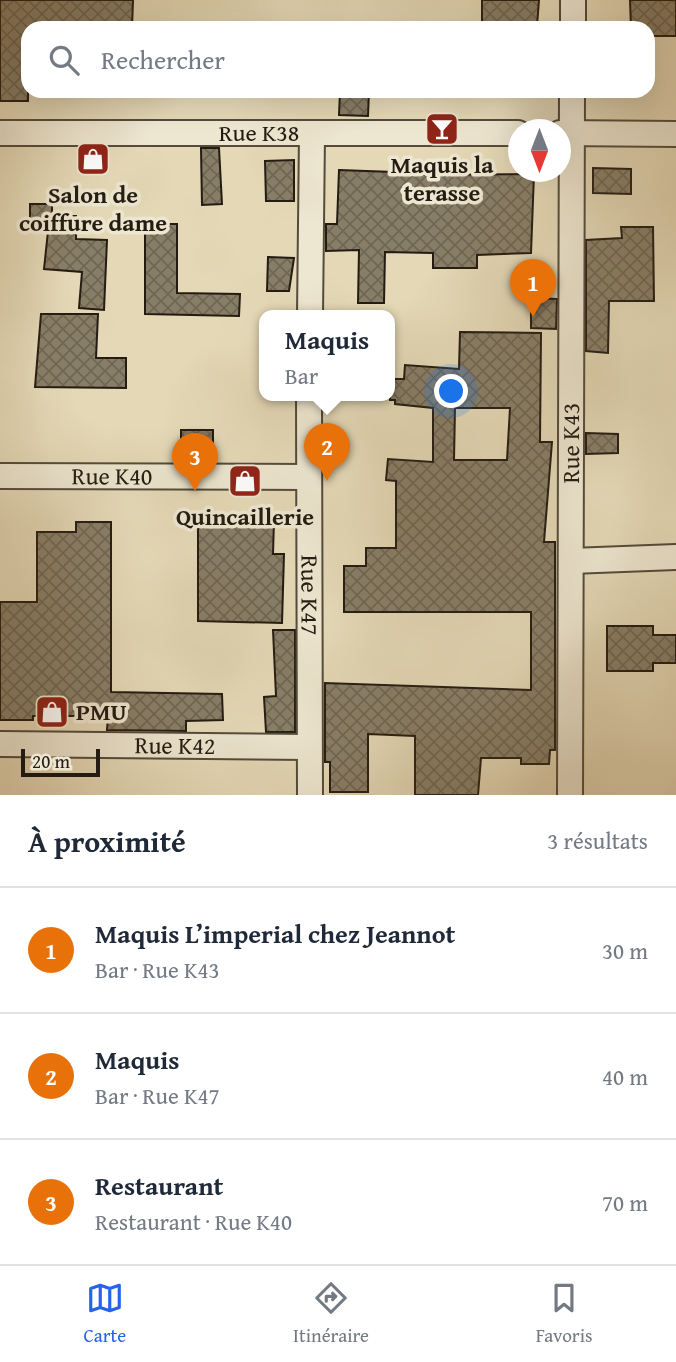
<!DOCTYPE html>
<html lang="fr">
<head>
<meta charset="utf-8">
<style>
	:root { --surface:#fff; --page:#f6f6f7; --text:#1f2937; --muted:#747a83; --line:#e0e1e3; --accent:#2563eb }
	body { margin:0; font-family:"Gentium Book Plus",serif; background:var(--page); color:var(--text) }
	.compass { position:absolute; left:508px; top:119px; width:63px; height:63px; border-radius:50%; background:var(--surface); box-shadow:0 7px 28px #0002; rotate:180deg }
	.scale { position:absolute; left:21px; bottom:18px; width:79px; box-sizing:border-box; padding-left:7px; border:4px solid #241c12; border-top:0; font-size:19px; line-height:24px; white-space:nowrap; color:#241c12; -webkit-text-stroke:5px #ede6d0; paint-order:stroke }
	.you { position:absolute; left:452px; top:392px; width:24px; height:24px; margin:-18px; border:5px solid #fff; border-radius:50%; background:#1a73e8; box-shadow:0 0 0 10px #1a73e833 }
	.badge { display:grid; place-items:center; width:46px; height:46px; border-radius:50%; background:var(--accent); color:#fff; font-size:23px; font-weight:700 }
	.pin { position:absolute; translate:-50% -58px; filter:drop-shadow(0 2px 4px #0008) }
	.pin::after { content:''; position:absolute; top:37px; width:24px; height:21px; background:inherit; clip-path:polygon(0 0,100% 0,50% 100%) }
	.popup { position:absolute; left:259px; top:310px; width:136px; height:91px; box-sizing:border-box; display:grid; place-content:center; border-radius:14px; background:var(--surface); filter:drop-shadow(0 2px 5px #0005); font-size:23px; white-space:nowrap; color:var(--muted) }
	.popup b { font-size:26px; color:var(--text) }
	.popup::after { content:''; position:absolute; left:50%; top:100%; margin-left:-14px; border:14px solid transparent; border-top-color:var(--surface) }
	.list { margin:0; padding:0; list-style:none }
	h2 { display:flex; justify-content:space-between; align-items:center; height:91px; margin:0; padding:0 28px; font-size:30px }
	h2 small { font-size:23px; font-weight:400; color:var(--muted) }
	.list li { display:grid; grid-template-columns:46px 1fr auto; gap:21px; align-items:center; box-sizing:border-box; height:126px; padding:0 28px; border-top:2px solid var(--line) }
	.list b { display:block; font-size:26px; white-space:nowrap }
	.list p { margin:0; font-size:23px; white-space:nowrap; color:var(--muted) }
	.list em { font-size:23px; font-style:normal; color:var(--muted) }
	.icon { flex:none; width:38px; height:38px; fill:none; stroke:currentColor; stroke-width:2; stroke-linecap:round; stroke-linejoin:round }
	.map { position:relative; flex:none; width:676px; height:795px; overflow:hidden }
	.search { position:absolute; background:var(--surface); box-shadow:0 7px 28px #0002; left:21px; right:21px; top:21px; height:77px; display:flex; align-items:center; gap:18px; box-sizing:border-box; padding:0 24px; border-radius:21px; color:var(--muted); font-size:26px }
	.sheet { height:469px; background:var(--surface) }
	nav { display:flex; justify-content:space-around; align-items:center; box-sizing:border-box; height:98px; border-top:2px solid var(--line); background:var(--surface); font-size:19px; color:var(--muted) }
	nav a { display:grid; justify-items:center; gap:4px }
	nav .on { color:var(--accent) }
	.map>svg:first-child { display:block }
</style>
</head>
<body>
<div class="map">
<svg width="676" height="795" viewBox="0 0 676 795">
	<defs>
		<pattern id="building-cross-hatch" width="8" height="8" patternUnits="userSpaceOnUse" patternTransform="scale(1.75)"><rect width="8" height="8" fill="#887e67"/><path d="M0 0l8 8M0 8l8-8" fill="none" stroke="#6f6653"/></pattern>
	</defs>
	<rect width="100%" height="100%" fill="#e4d8b6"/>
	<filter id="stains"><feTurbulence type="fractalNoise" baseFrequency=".00286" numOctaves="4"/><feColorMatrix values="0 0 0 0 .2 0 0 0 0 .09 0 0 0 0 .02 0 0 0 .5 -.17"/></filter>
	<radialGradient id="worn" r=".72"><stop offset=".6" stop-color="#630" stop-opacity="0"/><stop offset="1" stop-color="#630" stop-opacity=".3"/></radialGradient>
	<g fill="url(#building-cross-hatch)" stroke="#241c12" stroke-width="2" fill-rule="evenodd">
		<polygon points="0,0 133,0 132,28 28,28 28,101 0,101"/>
		<polygon points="482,0 539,0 537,26 482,28"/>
		<polygon points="630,0 676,0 676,36 648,36 648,28 631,28"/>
		<polygon points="340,91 369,91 368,116 339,115"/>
		<polygon points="201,148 219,148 222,204 202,205"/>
		<polygon points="294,160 294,201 266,201 265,161"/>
		<polygon points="593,168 631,169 631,194 593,193"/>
		<polygon points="339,170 393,172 392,175 534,174 531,253 477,255 477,268 433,268 433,253 385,252 384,303 358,303 359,250 326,251 326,224 337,224"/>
		<polygon points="30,204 52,204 52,216 76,216 76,239 107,240 104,310 79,308 82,272 44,269 48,231 30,231"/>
		<polygon points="145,224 177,224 177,293 240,294 239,316 145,314"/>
		<polygon points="621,227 653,227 654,301 609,301 608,353 586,351 586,240 622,238"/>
		<polygon points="268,257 294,258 289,291 267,291"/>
		<polygon points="531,298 557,299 556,329 531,328"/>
		<polygon points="41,314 98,314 96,358 126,358 126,388 35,387"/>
		<path d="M460 332 541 333 540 442H552L544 542H555V750H550L549 764H521V758H481L478 795H415V736L368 734V792H330V762H325V683L531 690V612H344V566H366V548H396V481L386 480 388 459 433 462V408L395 404V400H390V379H404L405 365 459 369ZM455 408H510L507 460H454Z"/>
		<rect x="181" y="430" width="32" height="32"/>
		<polygon points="586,433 618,434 618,453 586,454"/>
		<polygon points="198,520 274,520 273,554 284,554 282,623 198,621"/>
		<polygon points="76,522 111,522 111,692 222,694 223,720 186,721 186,731 107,730 108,716 33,716 33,720 0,720 0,602 37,602 37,532 76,532"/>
		<polygon points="607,626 653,626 653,635 676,635 676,663 653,663 653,671 607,671"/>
		<polygon points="273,630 295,630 295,732 266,732 264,697 276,696"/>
	</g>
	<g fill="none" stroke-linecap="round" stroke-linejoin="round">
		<defs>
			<g id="minor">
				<polyline points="573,28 573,0"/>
				<path id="s1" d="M0 133H518"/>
				<polyline points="560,133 676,134"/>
				<polyline points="310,315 312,134"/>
				<path id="s2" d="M309 395 310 795"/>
				<path id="s3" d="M0 476 308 477"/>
				<polyline points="571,561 676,557"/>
				<path id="s4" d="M0 744 308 747"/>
				<path id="s5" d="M570 795 572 91"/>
			</g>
		</defs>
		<use href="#minor" stroke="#544b3b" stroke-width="28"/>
		<use href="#minor" stroke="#ede6d0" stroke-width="24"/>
	</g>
	<defs>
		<symbol id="bar-square" viewBox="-11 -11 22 22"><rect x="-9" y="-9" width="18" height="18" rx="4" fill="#8f2418" stroke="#ede6d0"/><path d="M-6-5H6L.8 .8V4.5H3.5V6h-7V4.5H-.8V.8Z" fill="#fff"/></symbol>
		<symbol id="shop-square" viewBox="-11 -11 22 22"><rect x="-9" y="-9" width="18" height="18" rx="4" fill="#8f2418" stroke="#ede6d0"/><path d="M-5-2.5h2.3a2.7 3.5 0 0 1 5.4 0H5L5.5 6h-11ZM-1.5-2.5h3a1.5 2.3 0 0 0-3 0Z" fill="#fff"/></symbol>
	</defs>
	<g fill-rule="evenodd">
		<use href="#bar-square" x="423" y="110" width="38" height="38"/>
		<use href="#shop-square" x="74" y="140" width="38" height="38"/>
		<use href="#shop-square" x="226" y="462" width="38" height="38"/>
		<use href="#shop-square" x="33" y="693" width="38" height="38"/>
	</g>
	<g text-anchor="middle" stroke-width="7" stroke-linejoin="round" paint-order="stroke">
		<g font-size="24" fill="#241c12" stroke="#ede6d0">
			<text dy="8" stroke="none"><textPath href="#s1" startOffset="259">Rue K38</textPath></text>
			<text dy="8" stroke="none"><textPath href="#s5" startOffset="352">Rue K43</textPath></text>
			<text dy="8" stroke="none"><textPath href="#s3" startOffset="112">Rue K40</textPath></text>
			<text dy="8" stroke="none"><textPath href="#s2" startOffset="200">Rue K47</textPath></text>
			<text dy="8" stroke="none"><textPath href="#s4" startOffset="175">Rue K42</textPath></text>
		</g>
		<g font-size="24" font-weight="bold" fill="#241c12" stroke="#ede6d0">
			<text x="442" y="173">Maquis la<tspan x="442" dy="28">terasse</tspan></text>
			<text x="93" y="203">Salon de<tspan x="93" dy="28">coiffure dame</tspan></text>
			<text x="245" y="525">Quincaillerie</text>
			<text x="76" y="720" text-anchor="start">PMU</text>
		</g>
	</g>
	<rect width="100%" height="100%" filter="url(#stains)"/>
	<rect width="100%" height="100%" fill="url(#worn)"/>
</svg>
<svg class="compass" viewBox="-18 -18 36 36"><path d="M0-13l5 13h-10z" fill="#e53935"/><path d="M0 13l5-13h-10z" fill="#747a83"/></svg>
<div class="scale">20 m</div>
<div class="you"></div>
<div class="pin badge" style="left:533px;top:317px;background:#e8710a">1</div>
<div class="pin badge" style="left:327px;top:481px;background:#e8710a">2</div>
<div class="popup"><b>Maquis</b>Bar</div>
<div class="pin badge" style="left:195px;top:491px;background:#e8710a">3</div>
<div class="search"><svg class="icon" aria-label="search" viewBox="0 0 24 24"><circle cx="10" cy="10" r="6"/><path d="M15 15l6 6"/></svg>Rechercher</div>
</div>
<section class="sheet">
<h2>À proximité<small>3 résultats</small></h2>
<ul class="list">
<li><span class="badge" style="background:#e8710a">1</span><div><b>Maquis L’imperial chez Jeannot</b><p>Bar · Rue K43</p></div><em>30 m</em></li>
<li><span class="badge" style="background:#e8710a">2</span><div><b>Maquis</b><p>Bar · Rue K47</p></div><em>40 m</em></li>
<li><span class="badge" style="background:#e8710a">3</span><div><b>Restaurant</b><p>Restaurant · Rue K40</p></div><em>70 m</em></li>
</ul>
</section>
<nav>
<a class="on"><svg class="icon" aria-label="map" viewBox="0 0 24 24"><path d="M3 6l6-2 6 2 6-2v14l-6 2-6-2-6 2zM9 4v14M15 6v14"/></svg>Carte</a>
<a><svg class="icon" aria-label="directions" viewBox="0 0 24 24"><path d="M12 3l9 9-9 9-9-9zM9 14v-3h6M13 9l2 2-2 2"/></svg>Itinéraire</a>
<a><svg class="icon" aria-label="saved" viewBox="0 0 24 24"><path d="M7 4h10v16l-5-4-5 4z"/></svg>Favoris</a>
</nav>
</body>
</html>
